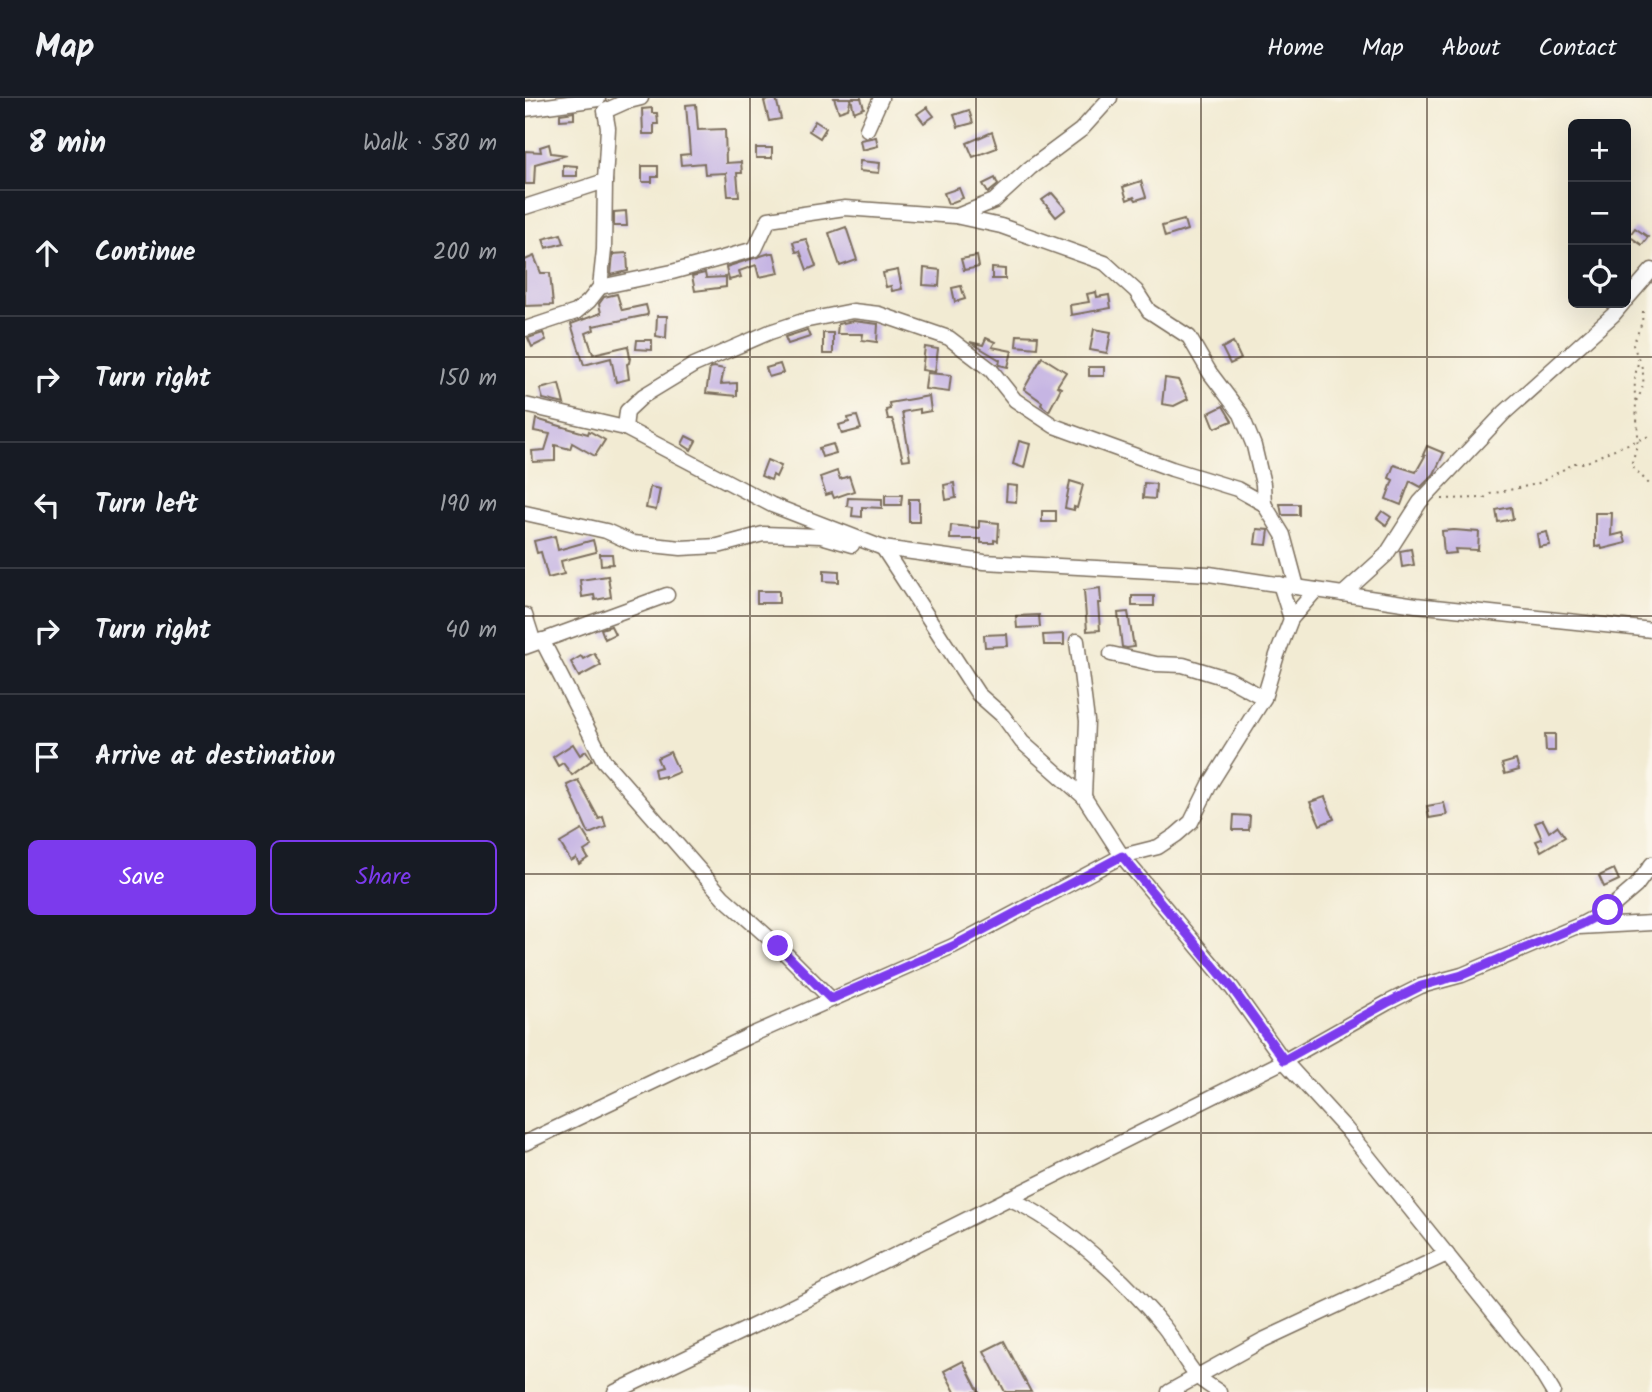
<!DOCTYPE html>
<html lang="en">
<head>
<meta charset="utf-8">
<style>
	:root { --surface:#171b24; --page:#20242c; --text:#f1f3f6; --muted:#9ea1a6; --line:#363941; --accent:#7c3aed }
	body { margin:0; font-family:Kalam,sans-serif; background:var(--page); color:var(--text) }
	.controls { position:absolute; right:21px; top:21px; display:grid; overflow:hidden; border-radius:10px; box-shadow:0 7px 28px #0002 }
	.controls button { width:63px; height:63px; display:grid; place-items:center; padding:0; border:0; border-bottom:2px solid var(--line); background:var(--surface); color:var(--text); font:35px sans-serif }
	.stop { position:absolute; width:21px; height:21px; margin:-16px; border:5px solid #7c3aed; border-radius:50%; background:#fff }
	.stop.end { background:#7c3aed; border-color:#fff; box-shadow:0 2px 7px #0008 }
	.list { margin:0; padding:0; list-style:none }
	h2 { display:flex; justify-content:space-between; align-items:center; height:91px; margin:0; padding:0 28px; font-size:30px }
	h2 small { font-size:23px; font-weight:400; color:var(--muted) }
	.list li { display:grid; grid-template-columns:46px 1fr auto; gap:21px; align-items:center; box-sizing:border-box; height:126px; padding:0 28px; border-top:2px solid var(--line) }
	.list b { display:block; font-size:26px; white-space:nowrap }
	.list em { font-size:23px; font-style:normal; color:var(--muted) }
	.actions { display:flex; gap:14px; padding:21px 28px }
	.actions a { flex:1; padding:16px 0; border:2px solid var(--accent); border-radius:10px; text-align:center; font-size:24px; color:var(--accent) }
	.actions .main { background:var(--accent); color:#fff }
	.icon { flex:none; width:38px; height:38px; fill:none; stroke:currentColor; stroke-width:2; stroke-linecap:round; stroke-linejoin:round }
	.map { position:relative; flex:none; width:1127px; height:1294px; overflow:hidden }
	header { display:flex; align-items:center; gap:42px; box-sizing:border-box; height:98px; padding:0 35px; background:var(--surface); border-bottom:2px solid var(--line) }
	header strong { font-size:33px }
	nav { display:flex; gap:38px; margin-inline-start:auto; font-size:24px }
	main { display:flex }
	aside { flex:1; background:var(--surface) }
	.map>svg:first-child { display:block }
</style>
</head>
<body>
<header>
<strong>Map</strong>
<nav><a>Home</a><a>Map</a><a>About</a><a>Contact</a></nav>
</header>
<main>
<aside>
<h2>8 min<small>Walk · 580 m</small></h2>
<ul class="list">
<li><svg class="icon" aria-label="ahead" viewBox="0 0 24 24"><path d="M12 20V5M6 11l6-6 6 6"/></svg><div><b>Continue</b></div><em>200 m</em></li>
<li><svg class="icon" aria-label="right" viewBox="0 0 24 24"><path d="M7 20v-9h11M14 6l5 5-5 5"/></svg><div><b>Turn right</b></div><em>150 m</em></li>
<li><svg class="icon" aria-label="left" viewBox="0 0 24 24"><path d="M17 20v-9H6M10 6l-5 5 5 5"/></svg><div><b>Turn left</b></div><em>190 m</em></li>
<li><svg class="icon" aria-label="right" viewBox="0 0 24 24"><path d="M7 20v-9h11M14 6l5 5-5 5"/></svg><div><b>Turn right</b></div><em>40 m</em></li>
<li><svg class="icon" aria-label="arrive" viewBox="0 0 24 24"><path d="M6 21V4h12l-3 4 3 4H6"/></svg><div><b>Arrive at destination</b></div></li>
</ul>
<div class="actions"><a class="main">Save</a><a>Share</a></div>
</aside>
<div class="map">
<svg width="1127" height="1294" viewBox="0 0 1127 1294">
	<rect width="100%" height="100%" fill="#fbf7ec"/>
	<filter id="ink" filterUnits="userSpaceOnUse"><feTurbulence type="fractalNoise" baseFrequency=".0143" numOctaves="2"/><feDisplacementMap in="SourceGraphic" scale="14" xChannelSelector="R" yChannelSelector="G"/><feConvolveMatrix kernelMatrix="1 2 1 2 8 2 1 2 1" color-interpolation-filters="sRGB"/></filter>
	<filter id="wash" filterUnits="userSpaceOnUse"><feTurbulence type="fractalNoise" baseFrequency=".00686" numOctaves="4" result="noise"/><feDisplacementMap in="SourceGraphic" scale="28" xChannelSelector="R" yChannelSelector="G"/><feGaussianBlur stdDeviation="1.57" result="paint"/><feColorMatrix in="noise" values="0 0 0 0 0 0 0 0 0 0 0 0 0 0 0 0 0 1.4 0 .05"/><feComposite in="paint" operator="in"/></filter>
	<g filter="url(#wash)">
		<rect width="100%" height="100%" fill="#f2ebd3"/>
		<g id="blocks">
			<g fill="#c6b5e3">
				<polygon points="251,0 256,21 244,23 239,3"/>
				<polygon points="309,0 326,0 323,11 314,14"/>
				<polygon points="326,0 336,0 339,10 329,14"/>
				<polygon points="171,6 173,32 200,31 201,65 216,64 217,75 212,75 214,98 203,98 201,75 180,76 179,65 156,67 155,57 165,56 161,7"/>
				<polygon points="402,9 409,18 399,25 392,16"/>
				<polygon points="127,10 127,15 132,15 133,26 129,26 129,36 118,36 117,11"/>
				<polygon points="444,12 448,25 433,29 429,17"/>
				<polygon points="49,14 49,21 35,22 35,16"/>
				<polygon points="290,23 301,30 295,40 284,33"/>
				<polygon points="467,34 472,50 448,59 442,45"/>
				<polygon points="351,39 353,48 337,52 335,42"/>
				<polygon points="24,46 26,55 42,57 10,66 9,86 0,86 0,53 16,54 15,49"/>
				<rect x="231" y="50" width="16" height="10"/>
				<polygon points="335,63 355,65 354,75 334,73"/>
				<polygon points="38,67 52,68 52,78 38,78"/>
				<polygon points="117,68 133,68 133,79 127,79 127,84 117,84"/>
				<polygon points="470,80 473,87 463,95 458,86"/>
				<polygon points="616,83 621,99 611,102 609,99 602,102 598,89"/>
				<polygon points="434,90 438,100 423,106 419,95"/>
				<polygon points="527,95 541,111 531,119 517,102"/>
				<polygon points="101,113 102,128 89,128 89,114"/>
				<polygon points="659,122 662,132 640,139 637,128"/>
				<polygon points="321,129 332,162 315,168 304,135"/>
				<polygon points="1110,130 1123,139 1117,147 1104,138"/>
				<polygon points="36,136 39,145 21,150 18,141"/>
				<polygon points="281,141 291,168 282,172 275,153 271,154 268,144"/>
				<polygon points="102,155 103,173 86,177 88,156"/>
				<polygon points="245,155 249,155 254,175 234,179 231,167 214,173 216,179 204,182 201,169"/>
				<polygon points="9,158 16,175 25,175 28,207 0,208 0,162"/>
				<polygon points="452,158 454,169 439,172 436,161"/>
				<polygon points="399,170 415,172 414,188 398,187"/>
				<polygon points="467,170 480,171 480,181 467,181"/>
				<polygon points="373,172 377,191 367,193 366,188 361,189 358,175"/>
				<polygon points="180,175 181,180 201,179 201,189 170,193 167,178"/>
				<polygon points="436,188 440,201 430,204 427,190"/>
				<polygon points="571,194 572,199 584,197 586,210 546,217 545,207 564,204 562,196"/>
				<polygon points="92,196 97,212 121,207 123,215 122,217 68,228 69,232 61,235 68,256 103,248 105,260 104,265 102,266 104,281 91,284 86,260 59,267 46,226 76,215 74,206 79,199"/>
				<polygon points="132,218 142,218 141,240 131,238"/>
				<polygon points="328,223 353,226 352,244 337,242 338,236 312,236 313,226"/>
				<polygon points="569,231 586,234 582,255 565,252"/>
				<polygon points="282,232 285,239 263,246 260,239"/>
				<polygon points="18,235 21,242 7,249 3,240"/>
				<rect x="298" y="235" width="10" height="21"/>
				<polygon points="492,237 513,238 512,250 491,248"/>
				<polygon points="461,240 470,244 467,249 487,253 483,269 474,267 475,262 445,244 458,247"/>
				<polygon points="112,242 127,242 127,252 111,251"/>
				<polygon points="708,244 716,261 705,266 697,250"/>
				<polygon points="400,249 413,251 410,274 397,272"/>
				<polygon points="517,259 541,274 532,288 536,290 524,313 516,307 517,304 499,291"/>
				<polygon points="255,266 258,275 244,279 241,270"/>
				<polygon points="189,269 199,271 196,286 212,285 212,298 181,295 185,270"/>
				<rect x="564" y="269" width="15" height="9"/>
				<polygon points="402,275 426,277 424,294 400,291"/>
				<polygon points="640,280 653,282 663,301 649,308 637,306"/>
				<polygon points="34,286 39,306 18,301 15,291"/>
				<polygon points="404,298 406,313 395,315 395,311 377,314 385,361 378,362 369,326 367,321 363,321 361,312 365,311 364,305"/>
				<polygon points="698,308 707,323 690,330 684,315"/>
				<polygon points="332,318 336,331 317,336 314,327 324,324 323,320"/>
				<polygon points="11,321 63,336 64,333 80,342 70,358 47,345 45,351 30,347 30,363 8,364 7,353 20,352 25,336 9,333"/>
				<polygon points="161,338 171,343 166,352 157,346"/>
				<polygon points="494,343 505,346 499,370 488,366"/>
				<polygon points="308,346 311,355 297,359 294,350"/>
				<polygon points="902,348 919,355 909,376 896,389 885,383 876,407 861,401 868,382 864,380 869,367 891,374 900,358 898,357"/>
				<polygon points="242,362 256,368 251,379 248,377 246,382 236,378"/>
				<polygon points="312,373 315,381 324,378 329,393 309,400 307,395 301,397 295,379"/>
				<polygon points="545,383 558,387 552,410 549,409 549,412 540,410"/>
				<polygon points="429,385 431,400 421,402 419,387"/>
				<polygon points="619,385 631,386 630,401 618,400"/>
				<polygon points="482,387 492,388 491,404 481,403"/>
				<polygon points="125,389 135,391 131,412 121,410"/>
				<polygon points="360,397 377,397 376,407 360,407"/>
				<polygon points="323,400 357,401 357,410 337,409 337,419 327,418 328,409 322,408"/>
				<rect x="384" y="401" width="10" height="23"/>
				<polygon points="755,406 774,406 774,417 757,417"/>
				<polygon points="986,409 988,421 973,424 971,412"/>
				<rect x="517" y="413" width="14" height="11"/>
				<polygon points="857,413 866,419 861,427 852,420"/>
				<polygon points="1070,415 1087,415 1086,438 1098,435 1101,445 1077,451 1076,448 1070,449"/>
				<polygon points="454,423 474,425 473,443 469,442 469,445 456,445 456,441 425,441 426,427 454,430"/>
				<polygon points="732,431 744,432 742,447 730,446"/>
				<polygon points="929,432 954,434 953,452 930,451 931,455 919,456 917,433"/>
				<polygon points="1022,434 1025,447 1014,449 1012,436"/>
				<polygon points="30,438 33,452 68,442 71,454 36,463 39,476 23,480 16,454 12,455 9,443"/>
				<polygon points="886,451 889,467 877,469 875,453"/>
				<polygon points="75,456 87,456 88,466 76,467"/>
				<polygon points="299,472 314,473 314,484 299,483"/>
				<polygon points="83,478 86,499 70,502 69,497 57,499 55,482"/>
				<polygon points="575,490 576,505 573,505 575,532 562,533 559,492"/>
				<rect x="232" y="493" width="22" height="12"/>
				<rect x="607" y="498" width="22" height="10"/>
				<polygon points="603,514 609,549 602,550 597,549 593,515"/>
				<polygon points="514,517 515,529 492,530 491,518"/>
				<polygon points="86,528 90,536 80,541 76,531"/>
				<polygon points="482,536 483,548 460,549 459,537"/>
				<polygon points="539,536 539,547 519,547 518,537"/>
				<polygon points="69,555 76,567 54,579 46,564 56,558 58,561"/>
				<polygon points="1020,636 1030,636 1030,653 1021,653"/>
				<polygon points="48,646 55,657 61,653 67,662 47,677 38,665 33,668 28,659"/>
				<polygon points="145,654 154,674 140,680 140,678 131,680 129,671 136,669 132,660"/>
				<polygon points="991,662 994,672 980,676 977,666"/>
				<polygon points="53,682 74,721 78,719 81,729 64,736 42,687"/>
				<polygon points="800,699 809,721 795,727 785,704"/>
				<polygon points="919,705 922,717 904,720 902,708"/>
				<polygon points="709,717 725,718 724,732 708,732"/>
				<polygon points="1018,722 1024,734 1032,728 1040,739 1016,753 1011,743 1017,741 1010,725"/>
				<polygon points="57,732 67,748 59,753 63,760 54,766 51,760 46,763 35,745"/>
				<polygon points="1089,771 1094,782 1079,789 1074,778"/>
				<polygon points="479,1243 506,1294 480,1294 459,1253"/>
				<polygon points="438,1263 454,1294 430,1294 419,1273"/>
			</g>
		</g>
	</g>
	<g filter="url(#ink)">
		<use href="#blocks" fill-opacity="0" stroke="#7b6e5d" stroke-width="2"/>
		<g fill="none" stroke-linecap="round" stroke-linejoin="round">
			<defs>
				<g id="street">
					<polyline points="0,11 73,1"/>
					<polyline points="342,31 356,0"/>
					<polyline points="0,109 80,83 83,30 80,13 100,4 116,0"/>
					<polyline points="432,118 469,103 505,70 556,32 585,0"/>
					<polyline points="75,189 147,174 230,151 244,121 320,110 430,118 476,128 580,165 611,193 624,213 664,239 685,275 716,316 729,348 738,386 739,406"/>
					<polyline points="1101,202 1127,172"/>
					<polyline points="0,231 51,214 64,203 75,189 79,152 80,83"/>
					<polyline points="0,307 100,330 247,407 358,450 459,464 684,476 891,507 1127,532"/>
					<polyline points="100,330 102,313 118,298 169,267 245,234 278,223 328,213 354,216 424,240 466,272 490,302 529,328 647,371 712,391 739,406 758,437 772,489"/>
					<polyline points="0,415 81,433 108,445 156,450 193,448 238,436 296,438 327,447"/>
					<polyline points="358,450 453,596 478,618 497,644 559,699 597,758 707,890 759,963 821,1031 1014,1271 1028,1294"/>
					<polyline points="755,486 766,521"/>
					<polyline points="818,496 861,457 895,404 979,315 1088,217 1098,205"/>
					<polyline points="0,517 9,545"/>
					<polyline points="17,542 79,663 198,799 253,848 306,901"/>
					<polyline points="552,543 562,623 559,699"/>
					<polyline points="0,549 142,497"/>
					<polyline points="586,556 631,566 658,567 704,581 739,600"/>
					<polyline points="1054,829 1127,825"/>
					<polyline points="0,1045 224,938 428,848 597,758 633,749 651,737 666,724 685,686 739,600 752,557 766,521 791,492"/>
					<path d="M483 1100C538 1124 601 1182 639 1229 651 1244 659 1264 672 1278 678 1284 687 1289 694 1294"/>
					<polyline points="90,1294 232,1226 759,963 862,905 896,888 937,877 1057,826 1083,812 1111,788 1127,766"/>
					<polyline points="644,1294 738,1242 922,1156"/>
				</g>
			</defs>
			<use href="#street" stroke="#7b6e5d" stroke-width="17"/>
			<g stroke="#7b6e5d" stroke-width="2" stroke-dasharray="2 5" stroke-linecap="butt">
				<path d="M1118 213 1117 224 1108 247 1114 262C1105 288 1113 312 1113 340 1112 349 1109 358 1106 367L1127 389"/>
				<path d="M1111 303C1120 289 1120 279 1115 263"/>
				<polyline points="917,401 959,400 965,396 1012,386 1050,365 1060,365 1087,352 1127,337"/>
			</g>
			<use href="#street" stroke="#fff" stroke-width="14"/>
		</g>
	</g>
	<g fill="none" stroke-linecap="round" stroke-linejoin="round" filter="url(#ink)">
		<polyline stroke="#7c3aed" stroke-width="9" points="253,848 306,901 428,848 597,758 707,890 759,962 862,905 896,888 937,877 1057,826 1083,812"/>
	</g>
	<path fill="none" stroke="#3b2a1e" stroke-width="2" stroke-opacity="0.55" d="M225 0V1294M451 0V1294M676 0V1294M902 0V1294M0 259H1127M0 518H1127M0 776H1127M0 1035H1127"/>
</svg>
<div class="controls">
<button>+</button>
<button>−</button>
<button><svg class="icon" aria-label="locate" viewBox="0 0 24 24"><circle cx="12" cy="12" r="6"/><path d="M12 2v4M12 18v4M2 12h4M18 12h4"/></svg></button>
</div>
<div class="stop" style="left:1083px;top:812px"></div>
<div class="stop end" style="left:253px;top:848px"></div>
</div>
</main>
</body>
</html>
